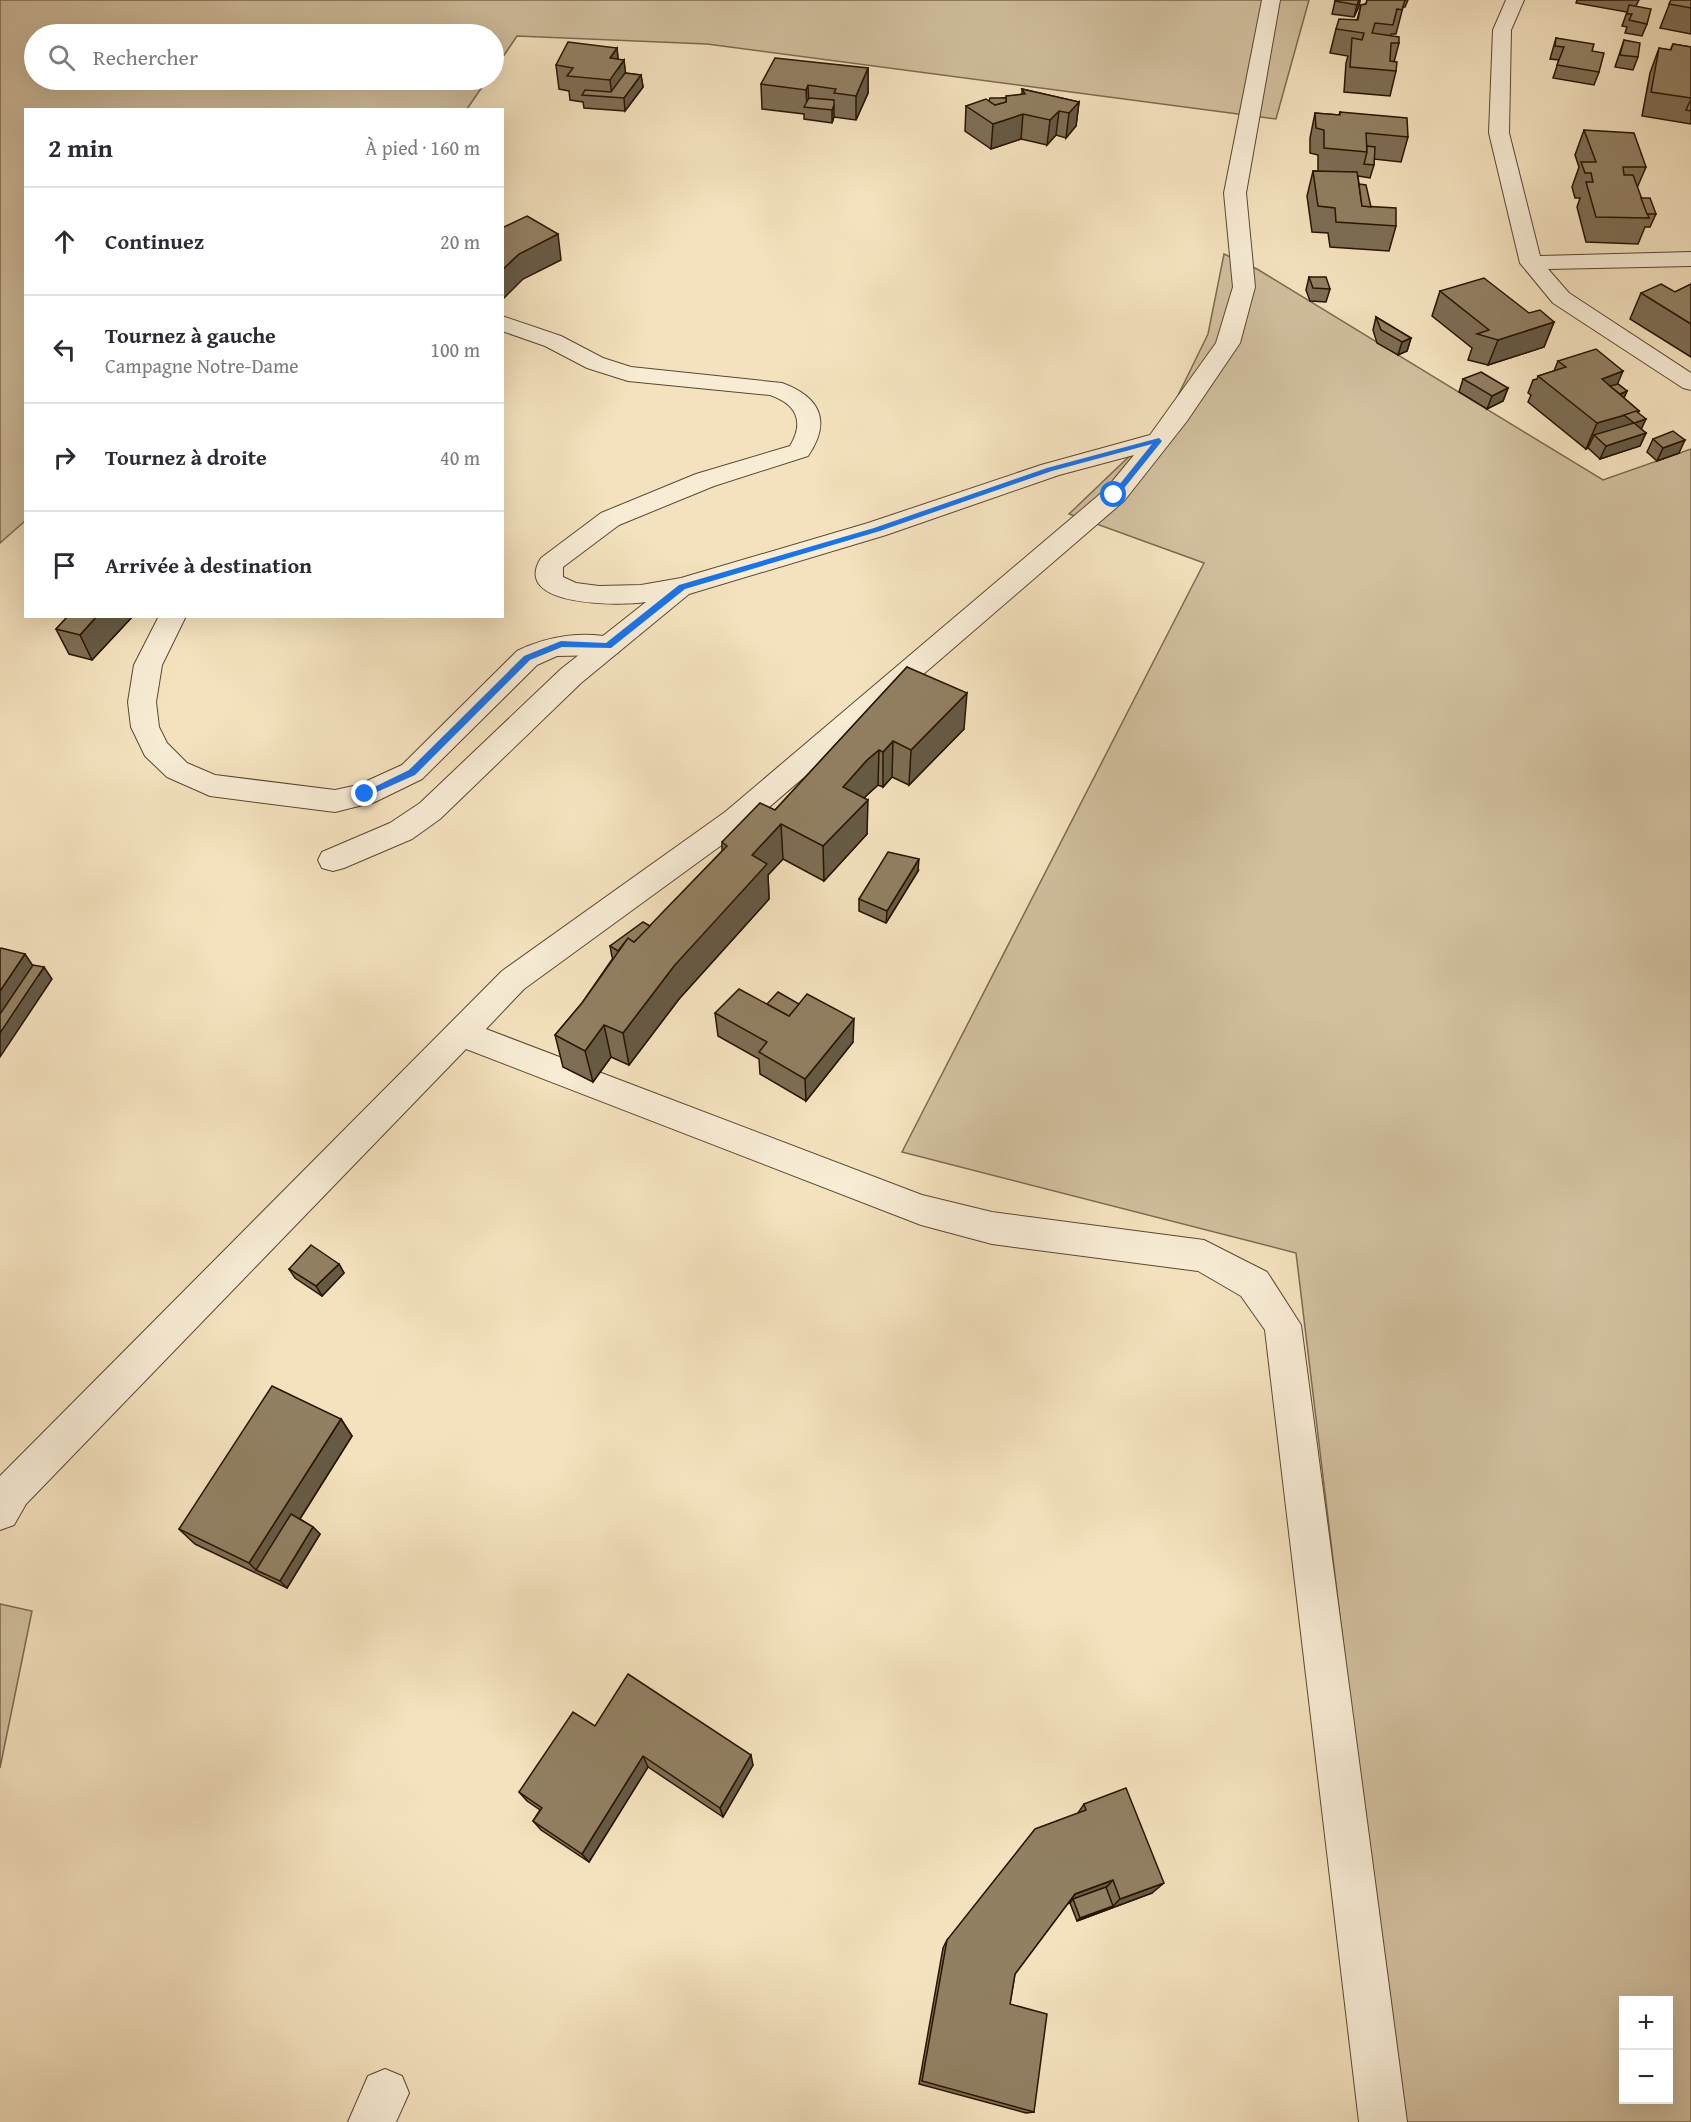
<!DOCTYPE html>
<html lang="fr">
<head>
<meta charset="utf-8">
<style>
	:root { --surface:#fff; --page:#f2f2f3; --text:#2b2b33; --muted:#7c7c81; --line:#e1e1e2 }
	body { margin:0; font-family:"Gentium Book Plus",serif; background:var(--page); color:var(--text) }
	.controls { position:absolute; right:18px; bottom:18px; display:grid; overflow:hidden; border-radius:0px; box-shadow:0 6px 24px #0002 }
	.controls button { width:54px; height:54px; display:grid; place-items:center; padding:0; border:0; border-bottom:2px solid var(--line); background:var(--surface); color:var(--text); font:30px sans-serif }
	.stop { position:absolute; width:18px; height:18px; margin:-14px; border:4px solid #1a73e8; border-radius:50%; background:#fff }
	.stop.end { background:#1a73e8; border-color:#fff; box-shadow:0 2px 6px #0008 }
	.list { margin:0; padding:0; list-style:none }
	h2 { display:flex; justify-content:space-between; align-items:center; height:78px; margin:0; padding:0 24px; font-size:26px }
	h2 small { font-size:20px; font-weight:400; color:var(--muted) }
	.list li { display:grid; grid-template-columns:39px 1fr auto; gap:18px; align-items:center; box-sizing:border-box; height:108px; padding:0 24px; border-top:2px solid var(--line) }
	.list b { display:block; font-size:22px; white-space:nowrap }
	.list p { margin:0; font-size:20px; white-space:nowrap; color:var(--muted) }
	.list em { font-size:20px; font-style:normal; color:var(--muted) }
	.icon { flex:none; width:33px; height:33px; fill:none; stroke:currentColor; stroke-width:2; stroke-linecap:round; stroke-linejoin:round }
	.map { position:relative; flex:none; width:1691px; height:2122px; overflow:hidden }
	.search { position:absolute; background:var(--surface); box-shadow:0 6px 24px #0002; left:24px; top:24px; width:480px; height:66px; display:flex; align-items:center; gap:15px; box-sizing:border-box; padding:0 21px; border-radius:33px; color:var(--muted); font-size:22px }
	.panel { position:absolute; background:var(--surface); box-shadow:0 6px 24px #0002; left:24px; top:108px; width:480px; height:510px; border-radius:0px }
	.map>svg:first-child { display:block }
</style>
</head>
<body>
<div class="map">
<svg width="1691" height="2122" viewBox="0 0 1691 2122">
	<rect width="100%" height="100%" fill="#f4e2be"/>
	<filter id="stains"><feTurbulence type="fractalNoise" baseFrequency=".00333" numOctaves="4"/><feColorMatrix values="0 0 0 0 .2 0 0 0 0 .09 0 0 0 0 .02 0 0 0 .5 -.17"/></filter>
	<radialGradient id="worn" r=".72"><stop offset=".6" stop-color="#630" stop-opacity="0"/><stop offset="1" stop-color="#630" stop-opacity=".3"/></radialGradient>
	<g fill="#d1bf9e" stroke="#7c6a4f" stroke-width="1.5" fill-rule="evenodd">
		<polygon points="0,0 1309,0 1276,119 707,44 517,36 494,70 494,34 34,34 34,80 487,80 467,109 26,110 25,521 0,543"/>
		<path d="M1224 254 1257 269 1603 480 1691 449V2122H1401L1296 1253 902 1152 1204 563 1069 514 1165 422 1208 334ZM1624 2000H1668V2100H1624Z"/>
		<polygon points="0,1604 32,1611 0,1768"/>
	</g>
	<g fill="none" stroke-linecap="round" stroke-linejoin="round">
		<defs>
			<g id="service">
				<path d="M159 616H186L162 665 156 702 159 727 167 743 187 763 215 775 335 790 358 785 402 765 517 651C547 636 585 630 618 639L622 646 618 653 608 655 557 656 537 665 422 779 375 802 335 812 210 796 167 777 145 756 131 727 128 702 134 665Z"/>
				<polygon points="385,2069 402,2076 409,2093 396,2122 348,2122 368,2076"/>
			</g>
			<g id="minor">
				<path d="M1262 0H1280L1246 193 1255 287 1240 343 1187 421 1124 501 745 828 524 989 486 1029 922 1195 992 1212 1204 1240 1267 1272 1301 1325 1407 2122H1359L1265 1330 1241 1296 1198 1271 992 1244 921 1225 466 1049 26 1504 14 1525 0 1530V1476L502 971 725 812 1106 489 1134 455 1059 475 886 535 689 594 581 683 440 819 412 839 344 868 333 871 322 868 318 860 322 852 390 823 420 803 561 669 646 602C621 606 510 607 541 558L601 513 696 474 790 446C805 421 796 404 770 395L628 381 587 368 545 346 502 331V316L561 336 603 358 631 367 782 383C820 397 832 421 808 456L714 486 619 525 563 567V577L576 583 599 586 641 585 681 578 868 523 1041 465 1150 435 1216 343 1233 287 1224 193Z"/>
				<polygon points="1506,0 1524,0 1511,30 1509,133 1540,256 1691,252 1691,266 1548,269 1569,293 1691,373 1691,390 1683,388 1553,303 1520,263 1489,133 1493,30"/>
			</g>
		</defs>
		<use href="#service" stroke="#5b4830" stroke-width="2"/>
		<use href="#minor" stroke="#5b4830" stroke-width="2"/>
		<use href="#service" fill="#f8ecd5" fill-rule="evenodd"/>
		<use href="#minor" fill="#f8ecd5" fill-rule="evenodd"/>
	</g>
	<g fill="#7e6e55" stroke="#281500" stroke-width="1.5">
		<polygon points="1360,0 1359,6 1354,17 1332,14 1335,1"/>
		<polygon points="1367,0 1408,0 1405,7 1403,7 1396,34 1391,34 1390,36 1399,43 1394,62 1396,71 1390,96 1344,92 1346,63 1348,56 1330,53 1336,29 1357,20 1361,5 1366,4"/>
		<polygon points="1577,0 1639,0 1636,6 1647,24 1642,36 1625,33 1627,27 1622,26 1627,12 1576,3"/>
		<polygon points="1671,0 1691,0 1691,34 1660,28"/>
		<polygon points="1556,38 1592,51 1599,72 1594,85 1553,78 1559,60 1550,59"/>
		<polygon points="1624,40 1638,57 1633,70 1615,67"/>
		<polygon points="1673,44 1691,47 1691,124 1642,116 1650,73 1659,48 1670,50"/>
		<polygon points="617,48 618,60 624,60 625,73 641,75 643,87 625,111 584,108 583,102 570,100 569,91 559,89 556,65"/>
		<polygon points="868,68 868,93 856,120 834,117 832,123 804,119 804,114 762,109 761,84"/>
		<polygon points="1022,89 1079,102 1076,126 1066,138 1056,135 1047,145 1021,139 991,149 965,131 966,106 1022,94"/>
		<polygon points="1340,112 1408,137 1401,162 1374,159 1374,165 1370,178 1358,176 1359,184 1371,207 1396,226 1389,251 1330,247 1328,233 1312,232 1307,196 1313,171 1318,171 1318,155 1310,153 1310,138 1315,113 1339,115"/>
		<polygon points="1584,130 1646,167 1637,188 1641,198 1656,214 1650,227 1645,227 1638,244 1586,242 1577,207 1580,198 1575,198 1572,187 1579,167 1575,155"/>
		<polygon points="1309,277 1330,289 1326,302 1310,301 1306,290"/>
		<polygon points="1691,284 1691,357 1630,319 1641,293 1675,292"/>
		<polygon points="1440,291 1529,313 1554,322 1544,347 1488,365 1468,360 1472,348 1432,316"/>
		<polygon points="1376,317 1411,338 1407,351 1398,355 1377,343 1373,330"/>
		<polygon points="1558,361 1618,384 1627,391 1624,398 1639,411 1638,413 1641,429 1646,433 1640,446 1600,459 1588,448 1586,449 1528,402 1531,395 1528,393 1533,380 1537,379 1538,376 1554,371"/>
		<polygon points="1463,379 1508,388 1503,401 1487,409 1459,392"/>
		<polygon points="1653,439 1679,453 1657,461 1647,452"/>
		<polygon points="68,616 133,616 92,660 69,654 56,629"/>
		<polygon points="907,667 964,729 909,785 892,777 883,787 878,785 867,795 864,798 867,834 824,881 783,859 768,875 769,899 679,999 629,1065 611,1057 593,1082 563,1067 555,1035 582,1003 613,958 612,957 610,946 650,926 722,851 722,842 775,810"/>
		<polygon points="918,871 886,923 859,911 859,899"/>
		<polygon points="767,1004 853,1042 806,1101 760,1074 759,1059 718,1036 715,1013"/>
		<polygon points="339,1264 344,1273 322,1296 295,1278 289,1269"/>
		<polygon points="341,1419 352,1436 300,1519 313,1527 320,1534 287,1588 195,1544 179,1529"/>
		<polygon points="595,1726 753,1765 723,1817 648,1767 589,1862 541,1830 533,1821 540,1810 527,1801 519,1792"/>
		<polygon points="1084,1804 1152,1893 1077,1921 1070,1903 1068,1903 1015,1974 1010,2004 1034,2112 1026,2113 919,2084 943,1948 947,1940 1078,1813"/>
	</g>
	<g fill="#665a45" stroke="#281500" stroke-width="1.5">
		<polygon points="1359,0 1360,0 1359,6 1354,17 1357,5"/>
		<polygon points="617,48 619,68 624,60 627,85 612,97 610,80 610,58"/>
		<polygon points="868,68 868,93 856,120 856,96"/>
		<polygon points="641,75 643,87 625,111 624,98"/>
		<polygon points="808,85 809,107 807,107 806,90"/>
		<polygon points="1079,102 1076,126 1066,138 1069,113"/>
		<polygon points="834,105 834,117 832,123 832,110"/>
		<polygon points="1059,111 1056,135 1047,145 1050,120"/>
		<polygon points="1023,114 1021,139 991,149 993,124"/>
		<polygon points="558,234 561,260 523,279 502,300 502,270 519,254"/>
		<polygon points="1554,322 1544,347 1488,365 1498,340"/>
		<polygon points="1411,338 1407,351 1398,355 1402,342"/>
		<polygon points="1623,371 1612,397 1602,379"/>
		<polygon points="1508,388 1503,401 1487,409 1492,396"/>
		<polygon points="1627,391 1621,404 1617,396"/>
		<polygon points="1639,411 1634,423 1646,419 1640,432 1594,435 1588,448 1586,449 1597,423"/>
		<polygon points="1646,433 1640,446 1600,459 1606,446"/>
		<polygon points="1685,440 1679,453 1657,461 1663,448"/>
		<polygon points="97,616 133,616 92,660 80,635"/>
		<polygon points="967,693 964,729 909,785 911,750"/>
		<polygon points="893,741 892,777 883,787 883,752"/>
		<polygon points="879,750 878,785 867,795 843,822 843,787 867,760"/>
		<polygon points="868,800 867,834 824,881 823,846"/>
		<polygon points="781,824 783,859 768,875 769,899 679,999 629,1065 623,1033 674,966 752,855"/>
		<polygon points="919,859 918,871 886,923 887,911"/>
		<polygon points="25,954 39,975 44,967 52,979 0,1057 0,991"/>
		<polygon points="854,1019 853,1042 806,1101 805,1079"/>
		<polygon points="604,1025 611,1057 593,1082 585,1051"/>
		<polygon points="339,1264 344,1273 322,1296 316,1286"/>
		<polygon points="341,1419 352,1436 265,1574 256,1570 249,1563"/>
		<polygon points="313,1527 320,1534 287,1588 280,1581"/>
		<polygon points="751,1755 753,1765 723,1817 720,1808"/>
		<polygon points="643,1756 648,1767 589,1862 582,1854"/>
		<polygon points="1113,1880 1103,1891 1073,1899 1070,1903 1067,1904 1075,1894"/>
		<polygon points="1164,1883 1152,1893 1077,1921 1080,1918 1113,1906 1120,1899"/>
	</g>
	<g fill="#928063" stroke="#281500" stroke-width="1.5">
		<polygon points="1336,0 1359,0 1357,5 1335,1"/>
		<polygon points="1367,0 1405,0 1402,10 1397,9 1393,25 1375,23 1372,33 1399,37 1399,43 1391,43 1390,61 1397,62 1396,71 1350,67 1352,38 1362,40 1364,33 1336,29 1339,19 1358,20 1361,5 1366,4"/>
		<polygon points="1671,0 1691,0 1691,8 1669,4"/>
		<polygon points="1629,5 1651,9 1647,24 1629,20 1632,14 1627,14"/>
		<polygon points="1556,38 1594,44 1592,51 1604,53 1599,72 1557,65 1564,47 1555,46"/>
		<polygon points="1624,40 1640,43 1638,57 1620,55"/>
		<polygon points="568,42 617,48 610,58 624,60 610,80 567,76 573,68 556,65"/>
		<polygon points="1673,44 1691,47 1691,98 1651,92 1659,48 1671,50"/>
		<polygon points="775,58 868,68 856,96 834,93 836,89 808,85 806,90 761,84"/>
		<polygon points="625,73 641,75 624,98 582,95 585,90 611,92"/>
		<polygon points="1022,89 1079,102 1069,113 1059,111 1050,120 1023,114 993,124 966,106 986,99 995,105 1006,102 1006,96 1025,94"/>
		<polygon points="809,98 834,100 834,105 832,110 804,107"/>
		<polygon points="990,98 1006,98 1006,102 995,105 989,101"/>
		<polygon points="1691,99 1691,111 1686,110"/>
		<polygon points="1340,112 1407,118 1408,137 1366,133 1367,152 1324,148 1324,130 1316,128 1315,113 1340,115"/>
		<polygon points="1584,130 1634,133 1646,167 1623,167 1624,175 1633,175 1649,218 1596,217 1586,182 1593,182 1591,173 1585,173 1581,162 1596,162"/>
		<polygon points="1367,146 1375,147 1374,165 1364,164 1367,152"/>
		<polygon points="1313,171 1357,172 1362,206 1396,208 1396,226 1336,222 1335,208 1318,206"/>
		<polygon points="1359,184 1366,185 1371,207 1362,206"/>
		<polygon points="1641,198 1650,198 1656,214 1647,214"/>
		<polygon points="527,216 558,234 519,254 502,270 502,228"/>
		<polygon points="1309,277 1326,277 1330,289 1313,288"/>
		<polygon points="1484,278 1529,313 1540,310 1554,322 1498,340 1477,334 1489,330 1440,291"/>
		<polygon points="1661,284 1675,292 1691,284 1691,324 1641,293"/>
		<polygon points="1376,317 1411,338 1402,342 1381,330"/>
		<polygon points="1596,349 1623,371 1602,379 1639,411 1597,423 1538,376 1566,367 1558,361"/>
		<polygon points="1481,372 1508,388 1492,396 1463,379"/>
		<polygon points="1618,384 1627,391 1620,394 1610,386"/>
		<polygon points="1636,411 1646,419 1634,423 1646,433 1606,446 1594,435 1634,423 1624,415"/>
		<polygon points="1673,431 1685,440 1663,448 1653,439"/>
		<polygon points="68,616 97,616 80,635 56,629"/>
		<polygon points="907,667 967,693 911,750 893,741 883,752 879,750 867,760 843,787 868,800 823,846 781,824 752,855 767,864 674,966 623,1033 604,1025 585,1051 555,1035 582,1003 628,938 634,942 663,912 727,846 722,842 760,803 775,810"/>
		<polygon points="888,852 919,859 887,911 859,899"/>
		<polygon points="643,922 650,926 634,942 628,938 618,951 610,946"/>
		<polygon points="1,948 25,954 0,991 0,949"/>
		<polygon points="33,965 44,967 0,1033 0,1014"/>
		<polygon points="739,989 789,1016 807,994 854,1019 805,1079 759,1052 767,1042 715,1013"/>
		<polygon points="778,992 799,1004 789,1016 767,1004"/>
		<polygon points="311,1245 339,1264 316,1286 289,1269"/>
		<polygon points="272,1386 341,1419 249,1563 179,1529"/>
		<polygon points="291,1514 313,1527 280,1581 256,1570"/>
		<polygon points="628,1674 751,1755 720,1808 643,1756 582,1854 533,1821 542,1808 519,1792 573,1712 595,1726"/>
		<polygon points="1126,1788 1164,1883 1120,1899 1113,1880 1075,1894 1015,1974 1010,2004 1047,2014 1034,2112 922,2081 947,1940 1035,1829 1086,1810 1084,1804"/>
		<polygon points="1106,1887 1113,1906 1080,1918 1073,1899"/>
	</g>
	<polygon fill="#1a73e8" points="1159,438 1162,441 1117,497 1111,495 1152,444 1052,471 880,531 685,589 611,648 562,647 530,660 415,775 368,796 360,794 409,770 524,656 561,641 606,643 679,585 874,528 1047,468"/>
	<rect width="100%" height="100%" filter="url(#stains)"/>
	<rect width="100%" height="100%" fill="url(#worn)"/>
</svg>
<div class="controls">
<button>+</button>
<button>−</button>
</div>
<div class="stop" style="left:1114px;top:495px"></div>
<div class="stop end" style="left:365px;top:794px"></div>
<div class="search"><svg class="icon" aria-label="search" viewBox="0 0 24 24"><circle cx="10" cy="10" r="6"/><path d="M15 15l6 6"/></svg>Rechercher</div>
<section class="panel">
<h2>2 min<small>À pied · 160 m</small></h2>
<ul class="list">
<li><svg class="icon" aria-label="ahead" viewBox="0 0 24 24"><path d="M12 20V5M6 11l6-6 6 6"/></svg><div><b>Continuez</b></div><em>20 m</em></li>
<li><svg class="icon" aria-label="left" viewBox="0 0 24 24"><path d="M17 20v-9H6M10 6l-5 5 5 5"/></svg><div><b>Tournez à gauche</b><p>Campagne Notre-Dame</p></div><em>100 m</em></li>
<li><svg class="icon" aria-label="right" viewBox="0 0 24 24"><path d="M7 20v-9h11M14 6l5 5-5 5"/></svg><div><b>Tournez à droite</b></div><em>40 m</em></li>
<li><svg class="icon" aria-label="arrive" viewBox="0 0 24 24"><path d="M6 21V4h12l-3 4 3 4H6"/></svg><div><b>Arrivée à destination</b></div></li>
</ul>
</section>
</div>
</body>
</html>
